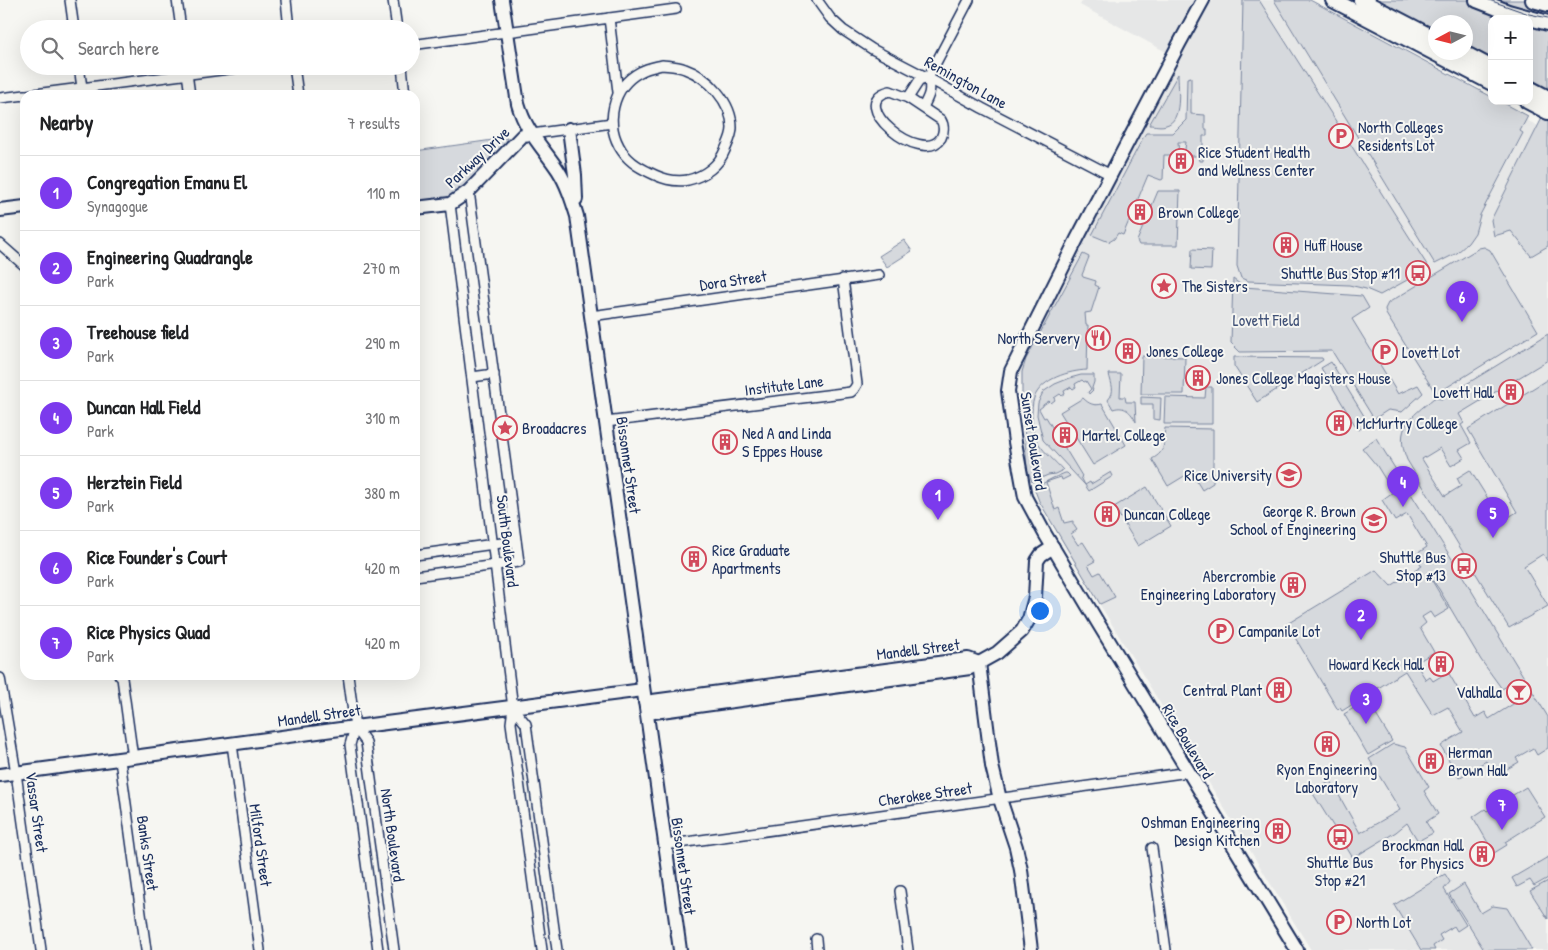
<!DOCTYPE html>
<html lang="en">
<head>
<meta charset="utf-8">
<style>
	:root { --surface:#fff; --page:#f6f6f6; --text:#202124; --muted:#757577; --line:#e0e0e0; --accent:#7c3aed }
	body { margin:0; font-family:"Patrick Hand",sans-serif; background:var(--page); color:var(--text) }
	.controls { position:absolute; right:15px; top:15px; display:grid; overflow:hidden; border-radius:10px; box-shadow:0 5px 20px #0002 }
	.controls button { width:45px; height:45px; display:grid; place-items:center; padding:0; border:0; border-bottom:1px solid var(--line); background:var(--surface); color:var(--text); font:25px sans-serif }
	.compass { position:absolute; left:1428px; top:15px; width:45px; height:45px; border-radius:50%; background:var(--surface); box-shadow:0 5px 20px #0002; rotate:263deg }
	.you { position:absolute; left:1039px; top:610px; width:18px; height:18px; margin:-12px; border:4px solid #fff; border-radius:50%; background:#1a73e8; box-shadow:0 0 0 8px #1a73e833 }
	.badge { display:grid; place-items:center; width:32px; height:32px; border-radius:50%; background:var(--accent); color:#fff; font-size:16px; font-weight:700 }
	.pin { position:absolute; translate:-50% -41px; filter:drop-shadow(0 1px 2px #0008) }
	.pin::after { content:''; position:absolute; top:26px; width:18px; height:15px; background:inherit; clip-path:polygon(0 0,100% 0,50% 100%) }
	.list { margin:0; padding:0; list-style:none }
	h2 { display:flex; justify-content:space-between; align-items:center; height:65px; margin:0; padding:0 20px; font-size:21px }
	h2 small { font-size:16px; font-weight:400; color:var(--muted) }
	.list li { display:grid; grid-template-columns:32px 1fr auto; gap:15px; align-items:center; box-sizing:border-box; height:75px; padding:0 20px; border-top:1px solid var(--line) }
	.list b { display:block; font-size:19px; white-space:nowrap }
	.list p { margin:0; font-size:16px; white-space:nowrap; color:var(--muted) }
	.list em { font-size:16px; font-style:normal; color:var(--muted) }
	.icon { flex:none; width:28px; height:28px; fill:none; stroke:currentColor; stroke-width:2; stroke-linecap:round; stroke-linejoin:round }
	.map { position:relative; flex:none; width:1548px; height:950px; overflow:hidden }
	.search { position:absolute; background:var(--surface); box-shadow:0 5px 20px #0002; left:20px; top:20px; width:400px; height:55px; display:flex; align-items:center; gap:12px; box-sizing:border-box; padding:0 18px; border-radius:28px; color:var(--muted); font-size:19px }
	.panel { position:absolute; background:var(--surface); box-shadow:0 5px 20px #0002; left:20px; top:90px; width:400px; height:590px; border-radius:15px }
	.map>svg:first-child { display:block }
</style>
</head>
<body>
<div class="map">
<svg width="1548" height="950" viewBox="0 0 1548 950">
	<rect width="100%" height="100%" fill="#f6f6f2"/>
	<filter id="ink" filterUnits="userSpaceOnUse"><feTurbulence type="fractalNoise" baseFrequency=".02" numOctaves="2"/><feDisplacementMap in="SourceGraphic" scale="10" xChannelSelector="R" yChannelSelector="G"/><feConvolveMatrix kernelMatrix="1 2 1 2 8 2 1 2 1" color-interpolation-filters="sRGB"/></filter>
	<g filter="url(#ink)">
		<polygon fill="#e6e7e7" points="1083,0 1303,0 1475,94 1548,131 1548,950 1311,950 1064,546 1039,501 1027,468 1020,367 1179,59 1080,5"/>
		<g fill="#d6d9dd" stroke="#78849e" fill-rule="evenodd">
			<polygon points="1243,0 1259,0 1429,268 1380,295 1366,289 1349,285 1248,281 1241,278 1237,266"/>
			<polygon points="1274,0 1310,0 1492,97 1492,101 1500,101 1528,116 1520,131 1523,133 1480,215 1475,233 1468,243 1457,253 1435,264"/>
			<polygon points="1379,0 1548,0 1548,88 1529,78 1529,19 1492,19 1492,58 1466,45 1466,22 1436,22 1435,30"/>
			<path d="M1178 74C1178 88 1183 121 1166 125 1161 127 1155 125 1149 125Z"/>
			<polygon points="1191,77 1191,114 1205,115 1205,129 1207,129 1207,136 1203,136 1203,161 1199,161 1198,156 1184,156 1186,142 1178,142 1179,155 1164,155 1163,179 1161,180 1148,175 1123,235 1118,233 1114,239 1109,242 1092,235 1144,136 1146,133 1173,133 1186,120 1187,78"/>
			<polygon points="1542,118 1548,121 1548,246 1531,256 1511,231 1494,236 1491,220"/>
			<polygon points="507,138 506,143 456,194 448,198 415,202 415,151"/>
			<polygon points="1158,191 1180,191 1178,245 1139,245 1137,241"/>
			<polygon points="904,240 912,251 887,267 879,256"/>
			<polygon points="1484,247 1490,250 1538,331 1436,394 1386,314 1385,309 1388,303 1479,248"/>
			<polygon points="1192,249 1212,250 1211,270 1191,269"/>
			<path d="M1083 254 1089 257 1082 275 1083 277 1096 281 1095 285 1099 287 1091 312 1085 313 1086 325H1088L1087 370C1069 371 1042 378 1034 398 1032 404 1032 411 1032 417 1032 426 1034 437 1039 444 1045 453 1055 461 1063 470L1055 474 1048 475 1032 482 1027 468 1022 398V372L1026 359Z"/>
			<polygon points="1233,279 1244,287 1362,296 1369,308 1352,319 1398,394 1418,385 1423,393 1402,412 1388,410 1374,419 1332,351 1240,352 1231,343"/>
			<path d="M1548 334V360L1459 414 1464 423 1461 425 1471 443 1459 450 1464 458 1451 466 1440 448 1422 459 1445 496 1461 486 1457 478 1470 470 1502 521 1517 512 1468 429 1548 379V562L1543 554 1524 566 1548 606 1509 628 1407 460C1394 427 1410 418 1434 398L1442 399Z"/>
			<polygon points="1142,356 1185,357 1184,394 1141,394"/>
			<polygon points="1234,357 1322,358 1323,360 1257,402 1234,366"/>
			<polygon points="1331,362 1369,424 1358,430 1321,368"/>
			<path d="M1109 374H1121L1120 397H1125L1126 402H1135L1136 422C1131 412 1125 405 1113 409L1108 400C1116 391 1111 384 1109 374Z"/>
			<polygon points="1081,375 1094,375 1094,382 1092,388 1093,390 1089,394 1088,392 1091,389 1086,381 1084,382 1082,380 1075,384 1076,387 1073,389 1071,387 1064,391 1065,394 1062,396 1060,394 1054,398 1055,400 1051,403 1049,401 1043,405 1043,406 1039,409 1044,418 1046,417 1082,476 1081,477 1085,485 1090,482 1091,484 1111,472 1113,476 1089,491 1085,485 1043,440 1037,415 1038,403 1043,392 1055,384 1070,378"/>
			<polygon points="1206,387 1212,387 1212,424 1164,424 1165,397 1205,398"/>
			<polygon points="1141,397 1161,398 1160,420 1153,419 1153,404 1141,404"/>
			<path d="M1083 398C1089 404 1094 406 1102 404L1126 445 1093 465 1060 412Z"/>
			<path d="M1165 428 1213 429V483L1202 490 1191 472 1168 486 1152 459C1167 451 1163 443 1165 428Z"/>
			<path d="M1376 438 1462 575 1548 717V748L1537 755 1533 748 1516 758 1519 762 1495 776 1486 761 1459 778 1441 746 1451 739 1463 732 1448 707 1433 715 1405 671 1342 711 1340 708 1338 710 1287 624 1376 570 1391 586 1422 566 1415 555 1427 547 1407 514 1395 521 1382 500 1393 492 1377 466 1362 448ZM1428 574 1439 589 1481 660 1502 689 1517 680 1526 696 1489 719 1485 712 1475 718 1448 672 1433 681 1430 677 1426 680 1418 667 1421 665 1419 661 1434 652 1420 628 1426 623 1422 617 1430 612 1434 618 1449 609Z"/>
			<polygon points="1065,473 1067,473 1070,476 1062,480 1061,477 1046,482 1055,510 1059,508 1064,523 1073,521 1073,524 1077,530 1071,534 1078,545 1083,542 1095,561 1088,565 1094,575 1100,572 1115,597 1100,604 1039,501 1034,488 1053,478"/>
			<polygon points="1147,487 1171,526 1138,546 1114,507"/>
			<polygon points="1367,700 1392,741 1368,755 1344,714"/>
			<polygon points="1393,744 1405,747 1429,787 1424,791 1438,814 1426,822 1433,833 1418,841 1407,823 1396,832 1353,858 1312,792 1331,781 1360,833 1400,810 1369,759"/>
			<polygon points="1526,787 1545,817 1505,842 1507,845 1494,853 1473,817 1485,809 1487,811"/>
			<polygon points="1548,857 1548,878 1534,886 1530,880 1517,887 1512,878"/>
			<polygon points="1445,874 1450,882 1444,889 1466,925 1457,931 1454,926 1439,935 1442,940 1433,946 1435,950 1421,950 1394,905"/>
			<polygon points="1548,881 1548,919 1530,891"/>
			<polygon points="1464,884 1481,913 1493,906 1507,908 1532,950 1484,950 1449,894"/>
		</g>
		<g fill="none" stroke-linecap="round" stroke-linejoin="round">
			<defs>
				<g id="street">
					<polyline points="70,0 74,29"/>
					<polyline points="177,0 181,29"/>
					<polyline points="286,0 289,29"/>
					<polyline points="393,0 397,29"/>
					<polyline points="817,0 830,18 843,30 872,49 928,78 982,108 1111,175"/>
					<polyline points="609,18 618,92"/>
					<polyline points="411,45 676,9"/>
					<path d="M662 65C670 66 677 66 685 69 708 77 732 102 732 128 732 136 728 143 725 150 719 165 705 176 688 180 677 182 666 180 655 175 642 169 630 163 622 151 604 124 612 87 640 72 647 68 654 67 662 65Z"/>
					<polyline points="79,66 83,95"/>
					<polyline points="186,66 190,95"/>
					<polyline points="294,66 298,95"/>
					<polyline points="402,66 405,95"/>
					<polyline points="928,78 969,0"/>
					<path d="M890 91 908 98 941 120C944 125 944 132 941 138 922 167 843 102 890 91Z"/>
					<polyline points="27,95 252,66"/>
					<polyline points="0,98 25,95"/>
					<polyline points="908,98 919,81 928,78"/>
					<path d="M923 107C929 96 932 90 928 78"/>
					<polyline points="532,134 612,123"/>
					<polyline points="450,204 513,708 511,723 542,950"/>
					<polyline points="0,244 25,266"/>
					<polyline points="591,316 879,275"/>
					<polyline points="472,377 494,374"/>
					<polyline points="606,422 851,392 854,389 857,384 843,279"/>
					<polyline points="415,555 516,541"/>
					<polyline points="415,576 519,562 469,191"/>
					<polyline points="119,675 122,678 133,758"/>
					<polyline points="348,675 355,727 366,742 394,950"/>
					<polyline points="0,678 16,773 41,950"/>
					<polyline points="513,708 526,724 557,950"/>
					<polyline points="355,727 350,745 378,950"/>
					<polyline points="232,744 260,950"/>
					<polyline points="120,760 146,950"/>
					<polyline points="665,845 1189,772"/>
					<polyline points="1152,848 1166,950"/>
					<polyline points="900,891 908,950"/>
					<polyline points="816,939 817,950"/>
				</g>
				<g id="secondary">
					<path d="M502 0 518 104C526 132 542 146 558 170 567 184 572 200 577 216L680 950"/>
					<polyline points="1203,0 1179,44 1077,239 1011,371 1008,391 1015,442 1025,497 1045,534 1098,623 1297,950"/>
					<polyline points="569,129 575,175 576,199"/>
					<polyline points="415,208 450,204 469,191 523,135 532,134"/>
					<polyline points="0,210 25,207"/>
					<polyline points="979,663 992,766 1000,799 1016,847 1021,870 1031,950"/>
					<polyline points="645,702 968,659 979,663"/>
					<polyline points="647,713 970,668 997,653 1022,631 1029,619 1035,597 1037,561 1041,555 1053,547"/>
					<path d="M0 775C119 760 237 742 355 727 451 715 547 703 643 690"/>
				</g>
				<g id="primary">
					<polyline points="1333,0 1492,83"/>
					<polyline points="1361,0 1436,39"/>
					<polyline points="1477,0 1508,12 1548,23"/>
					<polyline points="1533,0 1548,4"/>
					<polyline points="1462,52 1492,68"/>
					<polyline points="1529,88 1548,98"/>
					<polyline points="1527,101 1548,112"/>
				</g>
			</defs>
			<use href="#street" stroke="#1b2f5e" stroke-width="12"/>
			<use href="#secondary" stroke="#1b2f5e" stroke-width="16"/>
			<use href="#primary" stroke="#1b2f5e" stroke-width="18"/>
			<use href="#street" stroke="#f6f6f2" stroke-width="9"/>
			<use href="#secondary" stroke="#f6f6f2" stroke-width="12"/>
			<use href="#primary" stroke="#f6f6f2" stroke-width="14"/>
			<polyline stroke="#1b2f5e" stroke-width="1" points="1489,0 1529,14 1548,18"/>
		</g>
	</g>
	<defs>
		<symbol id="parking-ring" viewBox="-11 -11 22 22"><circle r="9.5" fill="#f6f6f2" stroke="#d1495b" stroke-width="1.5"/><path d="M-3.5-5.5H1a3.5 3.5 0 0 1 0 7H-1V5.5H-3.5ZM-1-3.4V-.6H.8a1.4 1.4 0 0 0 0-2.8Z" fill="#d1495b"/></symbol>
		<symbol id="building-ring" viewBox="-11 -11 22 22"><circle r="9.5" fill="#f6f6f2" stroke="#d1495b" stroke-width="1.5"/><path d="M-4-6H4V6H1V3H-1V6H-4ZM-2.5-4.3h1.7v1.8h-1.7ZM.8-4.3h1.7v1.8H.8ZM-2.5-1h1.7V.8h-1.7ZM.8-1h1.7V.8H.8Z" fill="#d1495b"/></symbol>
		<symbol id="bus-ring" viewBox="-11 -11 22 22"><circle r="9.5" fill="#f6f6f2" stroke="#d1495b" stroke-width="1.5"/><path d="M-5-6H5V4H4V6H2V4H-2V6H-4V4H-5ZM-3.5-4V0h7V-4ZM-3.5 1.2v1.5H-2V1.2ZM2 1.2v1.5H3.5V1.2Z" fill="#d1495b"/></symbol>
		<symbol id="sight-ring" viewBox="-11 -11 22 22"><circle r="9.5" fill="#f6f6f2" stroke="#d1495b" stroke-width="1.5"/><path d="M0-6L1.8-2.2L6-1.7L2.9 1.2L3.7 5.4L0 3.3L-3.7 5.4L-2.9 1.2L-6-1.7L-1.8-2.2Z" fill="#d1495b"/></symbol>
		<symbol id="restaurant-ring" viewBox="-11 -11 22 22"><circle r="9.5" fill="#f6f6f2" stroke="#d1495b" stroke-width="1.5"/><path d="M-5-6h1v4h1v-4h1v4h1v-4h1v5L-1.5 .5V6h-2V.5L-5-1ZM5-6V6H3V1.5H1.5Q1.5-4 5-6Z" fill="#d1495b"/></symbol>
		<symbol id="university-ring" viewBox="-11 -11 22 22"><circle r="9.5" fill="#f6f6f2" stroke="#d1495b" stroke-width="1.5"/><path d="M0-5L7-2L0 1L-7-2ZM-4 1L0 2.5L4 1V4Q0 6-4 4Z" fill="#d1495b"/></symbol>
		<symbol id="bar-ring" viewBox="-11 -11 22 22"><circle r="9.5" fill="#f6f6f2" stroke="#d1495b" stroke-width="1.5"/><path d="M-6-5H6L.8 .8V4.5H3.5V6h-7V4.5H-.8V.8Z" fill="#d1495b"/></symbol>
	</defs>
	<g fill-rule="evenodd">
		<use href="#parking-ring" x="1327" y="122" width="28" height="28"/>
		<use href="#building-ring" x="1167" y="147" width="28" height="28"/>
		<use href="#building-ring" x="1126" y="198" width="28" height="28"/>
		<use href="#building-ring" x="1272" y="231" width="28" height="28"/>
		<use href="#bus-ring" x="1404" y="259" width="28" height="28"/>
		<use href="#sight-ring" x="1150" y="272" width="28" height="28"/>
		<use href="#restaurant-ring" x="1084" y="324" width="28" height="28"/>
		<use href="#building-ring" x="1114" y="337" width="28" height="28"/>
		<use href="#parking-ring" x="1371" y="338" width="28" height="28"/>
		<use href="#building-ring" x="1184" y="364" width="28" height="28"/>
		<use href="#building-ring" x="1497" y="378" width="28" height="28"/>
		<use href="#building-ring" x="1325" y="409" width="28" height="28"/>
		<use href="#sight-ring" x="491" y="414" width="28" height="28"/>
		<use href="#building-ring" x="1051" y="421" width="28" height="28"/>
		<use href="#building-ring" x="711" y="428" width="28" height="28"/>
		<use href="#university-ring" x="1275" y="461" width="28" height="28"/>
		<use href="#building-ring" x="1093" y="500" width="28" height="28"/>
		<use href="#university-ring" x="1360" y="506" width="28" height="28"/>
		<use href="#building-ring" x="680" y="545" width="28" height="28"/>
		<use href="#bus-ring" x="1450" y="552" width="28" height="28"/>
		<use href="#building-ring" x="1279" y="571" width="28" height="28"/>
		<use href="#parking-ring" x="1207" y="617" width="28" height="28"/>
		<use href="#building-ring" x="1427" y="650" width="28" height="28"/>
		<use href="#building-ring" x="1265" y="676" width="28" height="28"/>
		<use href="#bar-ring" x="1505" y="678" width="28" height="28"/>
		<use href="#building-ring" x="1313" y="730" width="28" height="28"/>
		<use href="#building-ring" x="1417" y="747" width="28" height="28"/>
		<use href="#building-ring" x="1264" y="817" width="28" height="28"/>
		<use href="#bus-ring" x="1326" y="823" width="28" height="28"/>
		<use href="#building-ring" x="1468" y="840" width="28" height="28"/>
		<use href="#parking-ring" x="1325" y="908" width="28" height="28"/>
	</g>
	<g text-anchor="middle" stroke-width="4" stroke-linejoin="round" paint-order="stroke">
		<g font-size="16" fill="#1b2f5e" stroke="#f6f6f2">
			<text transform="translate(966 82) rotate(29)" y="6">Remington Lane</text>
			<text transform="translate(477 157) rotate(-43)" y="6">Parkway Drive</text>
			<text transform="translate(733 280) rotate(-8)" y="6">Dora Street</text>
			<text transform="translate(784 385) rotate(-7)" y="6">Institute Lane</text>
			<text transform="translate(1034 441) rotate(81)" y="6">Sunset Boulevard</text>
			<text transform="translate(629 465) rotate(82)" y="6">Bissonnet Street</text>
			<text transform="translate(508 541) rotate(83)" y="6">South Boulevard</text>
			<text transform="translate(918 649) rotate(-7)" y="6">Mandell Street</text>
			<text transform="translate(319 715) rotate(-8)" y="6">Mandell Street</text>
			<text transform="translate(1188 741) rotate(59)" y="6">Rice Boulevard</text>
			<text transform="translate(925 794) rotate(-8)" y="6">Cherokee Street</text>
			<text transform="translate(37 812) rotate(82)" y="6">Vassar Street</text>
			<text transform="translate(393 835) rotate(82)" y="6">North Boulevard</text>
			<text transform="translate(261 845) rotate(82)" y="6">Milford Street</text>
			<text transform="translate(148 853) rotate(82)" y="6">Banks Street</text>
			<text transform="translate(684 866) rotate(82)" y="6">Bissonnet Street</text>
		</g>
		<g font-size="16" fill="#1b2f5e" stroke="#f6f6f2" text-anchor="start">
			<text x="1358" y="133">North Colleges<tspan x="1358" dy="18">Residents Lot</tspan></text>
			<text x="1198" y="158">Rice Student Health<tspan x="1198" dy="18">and Wellness Center</tspan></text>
			<text x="1158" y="218">Brown College</text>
			<text x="1304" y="251">Huff House</text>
			<text x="1400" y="279" text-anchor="end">Shuttle Bus Stop #11</text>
			<text x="1182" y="292">The Sisters</text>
			<text x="1080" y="344" text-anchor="end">North Servery</text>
			<text x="1146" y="357">Jones College</text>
			<text x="1402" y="358">Lovett Lot</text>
			<text x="1216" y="384">Jones College Magisters House</text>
			<text x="1494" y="398" text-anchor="end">Lovett Hall</text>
			<text x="1356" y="429">McMurtry College</text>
			<text x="522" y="434">Broadacres</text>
			<text x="742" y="439">Ned A and Linda<tspan x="742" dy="18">S Eppes House</tspan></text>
			<text x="1082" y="441">Martel College</text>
			<text x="1272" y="481" text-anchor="end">Rice University</text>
			<text x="1356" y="517" text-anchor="end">George R. Brown<tspan x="1356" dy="18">School of Engineering</tspan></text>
			<text x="1124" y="520">Duncan College</text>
			<text x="712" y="556">Rice Graduate<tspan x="712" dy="18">Apartments</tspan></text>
			<text x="1446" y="563" text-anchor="end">Shuttle Bus<tspan x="1446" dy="18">Stop #13</tspan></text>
			<text x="1276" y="582" text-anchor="end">Abercrombie<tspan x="1276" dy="18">Engineering Laboratory</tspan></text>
			<text x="1238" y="637">Campanile Lot</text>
			<text x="1424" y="670" text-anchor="end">Howard Keck Hall</text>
			<text x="1262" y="696" text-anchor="end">Central Plant</text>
			<text x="1502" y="698" text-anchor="end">Valhalla</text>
			<text x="1448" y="758">Herman<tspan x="1448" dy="18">Brown Hall</tspan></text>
			<text x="1327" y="775" text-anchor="middle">Ryon Engineering<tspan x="1327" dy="18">Laboratory</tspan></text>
			<text x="1260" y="828" text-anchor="end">Oshman Engineering<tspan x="1260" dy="18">Design Kitchen</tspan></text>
			<text x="1464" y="851" text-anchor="end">Brockman Hall<tspan x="1464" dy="18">for Physics</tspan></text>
			<text x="1340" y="868" text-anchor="middle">Shuttle Bus<tspan x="1340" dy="18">Stop #21</tspan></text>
			<text x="1356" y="928">North Lot</text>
		</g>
		<g font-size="16" fill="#405177" stroke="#f6f6f2">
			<text x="1266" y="326">Lovett Field</text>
		</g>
	</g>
</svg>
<div class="controls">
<button>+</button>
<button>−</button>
</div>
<svg class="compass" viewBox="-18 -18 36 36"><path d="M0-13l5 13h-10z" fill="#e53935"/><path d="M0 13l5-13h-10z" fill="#757577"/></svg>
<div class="you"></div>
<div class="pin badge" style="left:938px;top:520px">1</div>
<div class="pin badge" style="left:1361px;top:640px">2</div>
<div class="pin badge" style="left:1366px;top:724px">3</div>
<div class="pin badge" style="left:1403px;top:507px">4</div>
<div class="pin badge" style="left:1493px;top:538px">5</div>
<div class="pin badge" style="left:1462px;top:322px">6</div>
<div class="pin badge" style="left:1502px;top:830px">7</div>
<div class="search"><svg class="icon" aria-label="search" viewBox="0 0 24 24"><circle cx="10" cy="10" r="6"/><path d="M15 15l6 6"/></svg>Search here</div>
<section class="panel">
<h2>Nearby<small>7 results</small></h2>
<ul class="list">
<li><span class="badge">1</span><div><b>Congregation Emanu El</b><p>Synagogue</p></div><em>110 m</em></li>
<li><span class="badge">2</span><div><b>Engineering Quadrangle</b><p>Park</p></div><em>270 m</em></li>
<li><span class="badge">3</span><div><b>Treehouse field</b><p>Park</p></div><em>290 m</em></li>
<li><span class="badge">4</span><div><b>Duncan Hall Field</b><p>Park</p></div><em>310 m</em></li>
<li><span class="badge">5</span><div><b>Herztein Field</b><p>Park</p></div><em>380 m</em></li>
<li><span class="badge">6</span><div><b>Rice Founder's Court</b><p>Park</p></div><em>420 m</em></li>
<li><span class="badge">7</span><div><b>Rice Physics Quad</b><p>Park</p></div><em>420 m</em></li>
</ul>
</section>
</div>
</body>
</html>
